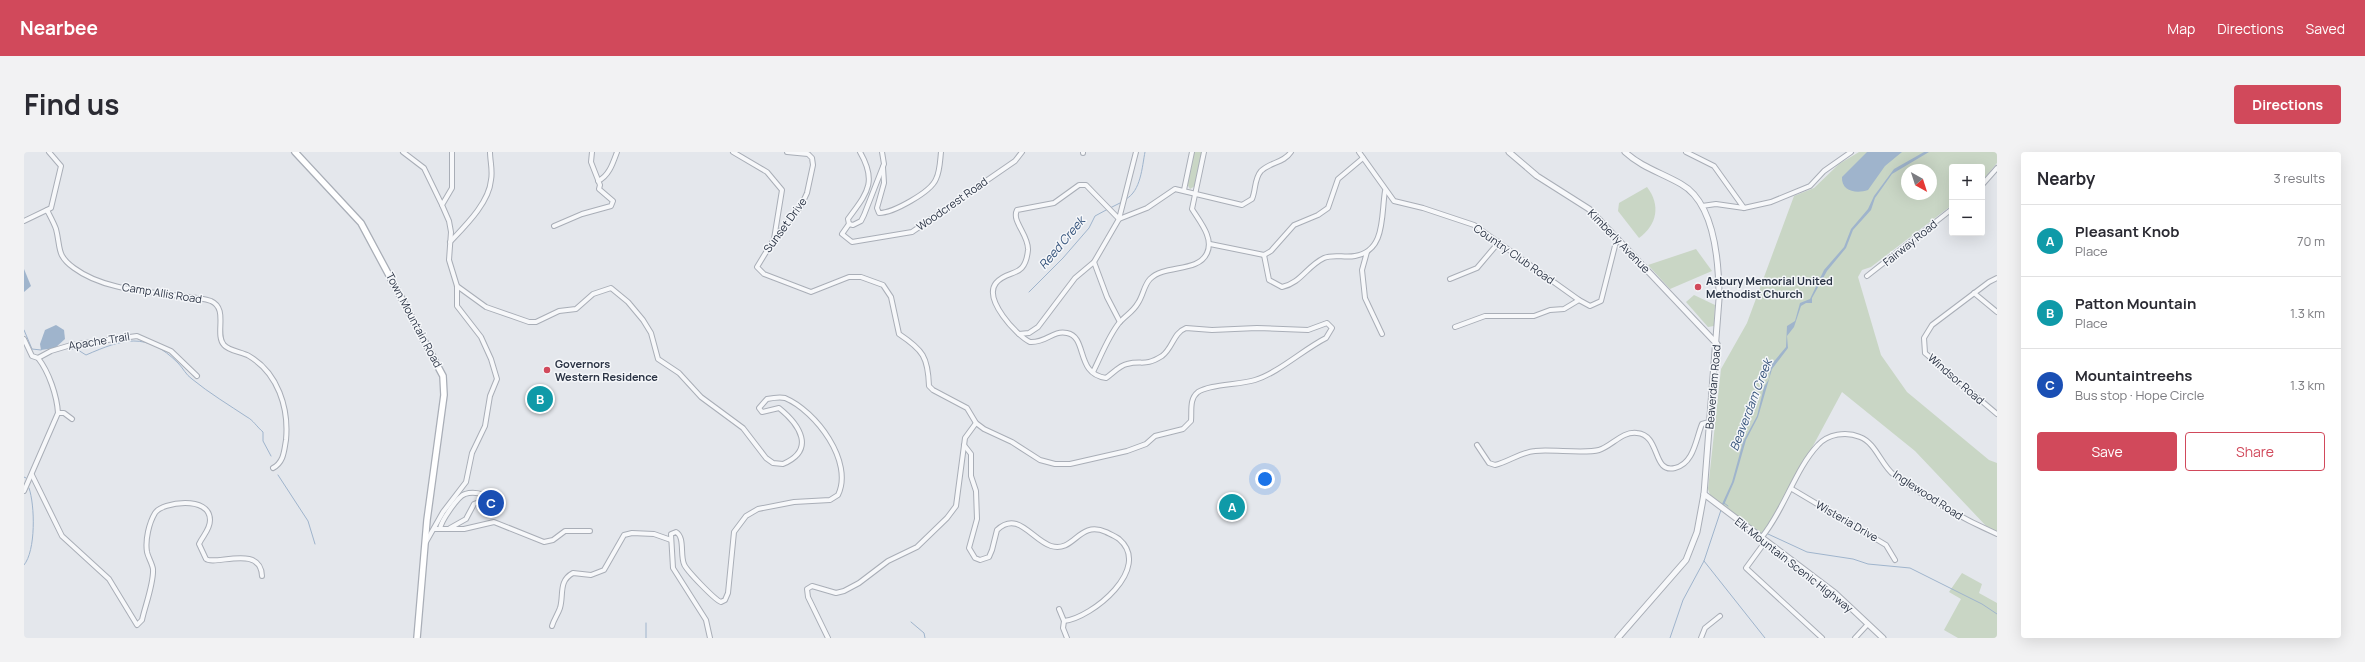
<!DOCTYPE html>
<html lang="en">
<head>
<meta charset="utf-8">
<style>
	:root { --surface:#fff; --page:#f2f2f3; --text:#2b2b33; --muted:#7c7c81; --line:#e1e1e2; --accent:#d1495b }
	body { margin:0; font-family:Manrope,sans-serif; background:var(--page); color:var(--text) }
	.controls { position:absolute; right:12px; top:12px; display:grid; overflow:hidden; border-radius:4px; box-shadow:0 4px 16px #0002 }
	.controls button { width:36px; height:36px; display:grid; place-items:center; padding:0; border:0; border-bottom:1px solid var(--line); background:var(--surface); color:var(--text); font:20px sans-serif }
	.compass { position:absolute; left:1877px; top:12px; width:36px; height:36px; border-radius:50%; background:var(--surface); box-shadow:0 4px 16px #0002; rotate:141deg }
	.you { position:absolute; left:1241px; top:327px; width:14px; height:14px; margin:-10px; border:3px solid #fff; border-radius:50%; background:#1a73e8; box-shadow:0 0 0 6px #1a73e833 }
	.badge { display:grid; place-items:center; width:26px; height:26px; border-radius:50%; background:var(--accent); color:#fff; font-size:13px; font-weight:700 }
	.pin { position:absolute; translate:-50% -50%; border:2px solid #fff; box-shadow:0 1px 4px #0006 }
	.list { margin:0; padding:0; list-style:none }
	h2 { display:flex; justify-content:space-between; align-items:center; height:52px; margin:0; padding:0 16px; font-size:17px }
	h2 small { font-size:13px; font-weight:400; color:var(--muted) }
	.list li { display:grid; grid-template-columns:26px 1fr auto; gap:12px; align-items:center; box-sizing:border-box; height:72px; padding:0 16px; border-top:1px solid var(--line) }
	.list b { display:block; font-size:15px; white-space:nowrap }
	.list p { margin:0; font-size:13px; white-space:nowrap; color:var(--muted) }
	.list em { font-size:13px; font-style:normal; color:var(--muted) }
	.actions { display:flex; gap:8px; padding:12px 16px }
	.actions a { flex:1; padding:9px 0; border:1px solid var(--accent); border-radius:4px; text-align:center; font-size:14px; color:var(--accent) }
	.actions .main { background:var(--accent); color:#fff }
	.map { position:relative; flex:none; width:1973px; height:486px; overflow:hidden; border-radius:4px }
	header { display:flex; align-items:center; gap:24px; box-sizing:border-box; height:56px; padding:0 20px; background:var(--accent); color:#fff }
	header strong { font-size:19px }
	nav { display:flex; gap:22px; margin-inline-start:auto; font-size:14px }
	.intro { display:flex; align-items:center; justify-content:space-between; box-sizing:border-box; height:96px; padding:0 24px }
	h1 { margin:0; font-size:28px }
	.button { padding:10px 18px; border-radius:4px; background:var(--accent); color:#fff; font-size:14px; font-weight:700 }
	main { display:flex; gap:24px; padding:0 24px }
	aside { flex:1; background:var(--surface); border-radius:4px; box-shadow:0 4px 16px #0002 }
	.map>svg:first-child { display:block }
</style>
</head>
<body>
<header>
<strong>Nearbee</strong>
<nav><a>Map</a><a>Directions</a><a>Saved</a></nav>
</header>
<div class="intro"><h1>Find us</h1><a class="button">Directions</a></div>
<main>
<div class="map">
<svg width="1973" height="486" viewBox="0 0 1973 486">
	<rect width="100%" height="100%" fill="#e4e7ec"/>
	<g fill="#c9d6c5" fill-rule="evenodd">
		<polygon points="1170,0 1179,0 1171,34 1166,37 1163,32"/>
		<path d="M1835 0H1973V11L1958 29V15H1928V53L1847 115 1838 118 1834 125 1857 203 1883 240 1965 308 1973 311V379L1964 376 1891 299 1818 240 1747 372 1739 383 1686 343 1684 337 1697 217 1723 171 1770 44 1790 36 1815 12ZM1883 18H1907V42H1883Z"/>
		<path d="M1623 35C1637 53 1633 73 1615 86L1594 59 1595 51Z"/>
		<polygon points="1672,97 1688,119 1646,137 1624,113"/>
		<polygon points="1670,143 1691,153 1690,174 1684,175 1662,150"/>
		<polygon points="1938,421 1958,432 1955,441 1973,451 1973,486 1934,486 1920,478 1937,447 1925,440"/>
	</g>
	<g fill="#9fb4cc">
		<path d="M1843 0H1878L1861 14 1844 38C1832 42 1817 39 1818 25Z"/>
		<polygon points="1900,0 1905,0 1868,22 1851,46 1847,58 1829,78 1822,96 1803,119 1788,146 1788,151 1782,151 1777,154 1770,175 1763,184 1764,196 1748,217 1734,265 1722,288 1710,330 1700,353 1698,352 1708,330 1719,290 1733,264 1740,235 1745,227 1747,213 1762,195 1763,174 1771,169 1776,151 1786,147 1800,118 1820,95 1827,77 1844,57 1850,44 1870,17"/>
		<polygon points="0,117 7,134 0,140"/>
		<polygon points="32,173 40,178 41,187 31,196 17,198 16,192 21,178"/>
	</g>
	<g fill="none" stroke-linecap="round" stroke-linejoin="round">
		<g stroke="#9fb4cc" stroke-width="1">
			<path d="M1102 47C1117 39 1118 15 1121 0"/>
			<polyline points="1086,56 1098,50"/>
			<polyline points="1794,133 1797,127"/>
			<polyline points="1005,140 1039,106 1065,76 1071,64 1084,57"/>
			<polyline points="0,178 8,197 17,198"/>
			<path d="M45 196 54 198 62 203C99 187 122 179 154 211 159 216 162 223 168 227 185 241 205 253 223 265 229 268 233 275 239 280V289L247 304"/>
			<polyline points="254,323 284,369 291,392"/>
			<polyline points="0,325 2,326"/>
			<polyline points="1700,351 1704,354"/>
			<polyline points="1744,382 1783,400 1829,407 1844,412 1886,416 1958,452 1973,462"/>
			<polyline points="1680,409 1741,486"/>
			<path d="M0 413C12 399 11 353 5 336"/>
			<polyline points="887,470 900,481 901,486"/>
			<polyline points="622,471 622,486"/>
			<polyline points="1646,486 1659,448 1680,409 1697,358"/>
		</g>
		<defs>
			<g id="minor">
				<polyline points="379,0 400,16 418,53"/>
				<polyline points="709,0 743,20 758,38 750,87"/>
				<path d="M763 0 784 2 788 6 789 13 783 41 777 54 750 87 733 115 740 122 787 140 825 125H837L859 133 867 145 875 182C899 198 904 205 905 234L909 238 943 256 952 271 960 277 988 290 1016 308 1031 312H1046L1103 299 1122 292 1131 284 1159 277 1167 269C1168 259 1165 247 1174 240 1186 232 1215 233 1231 228 1254 221 1280 197 1302 186L1308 176 1303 171 1284 178 1233 176 1188 178 1162 176C1149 181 1149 196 1138 204 1120 215 1119 208 1103 212 1096 213 1088 222 1082 226 1051 222 1064 185 1043 181 1028 178 1023 191 1006 190 992 183 959 147 972 131 984 116 1001 128 1004 98 1005 83 987 69 993 58L1030 51 1055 33H1062L1095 67 1112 0"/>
				<polyline points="1335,0 1370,49 1399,56 1450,73 1555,148 1566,154 1577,149 1593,86"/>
				<polyline points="1662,0 1690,14 1720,56"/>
				<polyline points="1059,1 1059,0"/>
				<path d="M859 15 860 31 853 56 855 61C869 61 907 40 912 27 916 19 916 9 917 0"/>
				<path d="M574 29C585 24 589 11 593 0"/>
				<polyline points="1958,33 1973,16"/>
				<polyline points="1160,38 1168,0"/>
				<polyline points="1678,54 1692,52 1720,56 1747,50 1786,34 1800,19 1827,0"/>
				<path d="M23 58C26 64 30 71 32 77 37 96 32 103 50 116 77 136 116 139 148 143 161 145 175 145 187 149 205 157 190 182 200 193 205 199 218 200 225 204 254 221 265 256 262 288 260 299 260 310 249 316"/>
				<polyline points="0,69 27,56 37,14 25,0"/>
				<polyline points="825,72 818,82 828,90 888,80 991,9 998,0"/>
				<polyline points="825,72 829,73 837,69 840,63 860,12 858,0"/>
				<path d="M825 72 824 67C842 42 854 31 836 0"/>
				<polyline points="530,74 558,62 587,54 589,49 575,37 576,33 567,10 568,0"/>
				<path d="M426 90C441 74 465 51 467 28 469 19 466 9 466 0"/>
				<polyline points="1186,92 1240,103 1247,99 1270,73 1294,63 1304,56 1314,27 1339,6"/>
				<polyline points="1343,100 1338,118 1341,146 1358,182"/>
				<path d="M1240 103 1245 128 1258 135C1277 131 1283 114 1300 106 1309 102 1321 106 1331 104 1362 99 1357 63 1361 39"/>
				<polyline points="1070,110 1083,145 1096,170"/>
				<polyline points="1843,124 1928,57"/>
				<polyline points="1973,126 1965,130 1908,173 1900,186 1901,201 1973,262"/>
				<polyline points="1426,127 1453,116 1475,90"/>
				<path d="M433 134 462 155 505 170H512L535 159 552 157 569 142 587 136 604 150 619 168 627 181 634 207 655 221 677 245 719 276 742 306 749 311 759 312C792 298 776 273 755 256L738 260 735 256 743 247C748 246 757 245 761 246 792 259 830 310 814 343L806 348 770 350 734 357 722 364 710 380 704 441 701 448 697 450C691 448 662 418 660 412 656 403 661 385 652 380L647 382 649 416 682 468 686 486"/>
				<polyline points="1950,141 1973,160"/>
				<polyline points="1431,175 1461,164 1510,164 1526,158 1540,157 1555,148"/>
				<path d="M995 182 1005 181 1014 175 1051 126 1070 110 1095 67 1123 56 1151 37 1218 53 1228 47C1232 38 1230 27 1237 19 1246 10 1260 11 1267 0"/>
				<path d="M0 187 8 204 14 206C25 220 33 244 34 261L0 339"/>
				<polyline points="14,206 27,199 47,193 113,184 147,199 173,224"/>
				<path d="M1069 220C1077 204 1084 185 1095 171 1101 164 1109 160 1114 151 1119 144 1120 133 1126 127 1141 112 1174 121 1183 101 1190 86 1176 70 1168 57L1180 0"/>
				<polyline points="34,261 40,261 48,267"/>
				<path d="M940 293 947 302V324L952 339 953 367 945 396 951 406 956 408 965 405 968 398 973 378C994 358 1008 388 1027 394 1051 401 1054 368 1082 380 1086 382 1091 384 1095 387 1129 416 1068 466 1040 469L1035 457"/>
				<path d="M1453 293 1465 311 1471 313C1484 310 1497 300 1511 299 1527 297 1561 302 1575 298 1588 294 1598 279 1613 281 1637 283 1628 322 1651 316 1670 312 1672 286 1678 272L1685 270"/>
				<path d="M8 323 38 384 85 427 113 473 118 468C121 454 130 431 129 417 128 411 124 405 123 400 121 388 125 371 131 361 138 350 186 343 186 368 186 378 179 383 175 392L182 407C191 414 237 392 238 424"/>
				<polyline points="1768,337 1862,393 1871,408"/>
				<polyline points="410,377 440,377 470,370 520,390 529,388 541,379 566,379"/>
				<path d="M416 377C417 369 434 344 441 342 447 340 455 341 460 343V348L450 352 442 367 426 376"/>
				<path d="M1737 386C1760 359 1771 317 1794 293 1804 282 1822 279 1836 285 1852 291 1857 313 1870 323 1902 346 1937 366 1973 382"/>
				<polyline points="402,390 419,360 442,330 448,301 461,274 466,244 473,227 467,207 457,185 433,154 433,134 425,108 427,80 425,69 418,53 428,36 428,0"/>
				<polyline points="1741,390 1722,416 1798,486"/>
				<polyline points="1040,469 1039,476 1043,486"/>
				<path d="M528 474C530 467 534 462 536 456 540 443 534 429 549 421L567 423 580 418 600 383 608 381 630 382 647 388"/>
				<polyline points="804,486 784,445 783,437 788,434 812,441 820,439 835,431 864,409 893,395 923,366 932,354 941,286 952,271"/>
				<polyline points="1677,486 1681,476 1696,464"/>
				<polyline points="1831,486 1844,472"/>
			</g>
			<g id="tertiary">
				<polyline points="1485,0 1513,24 1565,57 1693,192"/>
				<polyline points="1680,342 1811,441 1859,486"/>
				<path d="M1594 486 1662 408 1673 380 1680 342 1695 147C1695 111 1691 51 1657 32 1638 21 1617 15 1601 0"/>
			</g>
			<polyline id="secondary" points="271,0 337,71 419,224 420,243 403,368 393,486"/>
		</defs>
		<use href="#minor" stroke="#a9aeb7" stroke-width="6"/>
		<use href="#tertiary" stroke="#a9aeb7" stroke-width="7"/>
		<use href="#secondary" stroke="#a9aeb7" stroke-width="8"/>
		<use href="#minor" stroke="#f7f8fa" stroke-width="4"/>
		<use href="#tertiary" stroke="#f7f8fa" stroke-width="5"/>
		<use href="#secondary" stroke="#fff" stroke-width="5.5"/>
	</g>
	<g fill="#d1495b" stroke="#f4f6f9" stroke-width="1.5">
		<circle cx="1674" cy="135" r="4"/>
		<circle cx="523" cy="218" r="4"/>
	</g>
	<g text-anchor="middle" stroke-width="3" stroke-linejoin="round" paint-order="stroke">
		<g font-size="11" fill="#2b3445" stroke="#f4f6f9">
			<text transform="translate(928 52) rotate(-35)" y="4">Woodcrest Road</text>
			<text transform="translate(761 73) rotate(-54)" y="4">Sunset Drive</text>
			<text transform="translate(1595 89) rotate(46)" y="4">Kimberly Avenue</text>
			<text transform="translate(1886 91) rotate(-39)" y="4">Fairway Road</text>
			<text transform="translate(1490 102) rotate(35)" y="4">Country Club Road</text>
			<text transform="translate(138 141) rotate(9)" y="4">Camp Allis Road</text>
			<text transform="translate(390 168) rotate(62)" y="4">Town Mountain Road</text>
			<text transform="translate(75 189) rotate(-9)" y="4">Apache Trail</text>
			<text transform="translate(1932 227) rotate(41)" y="4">Windsor Road</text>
			<text transform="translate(1689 235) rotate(-85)" y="4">Beaverdam Road</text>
			<text transform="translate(1904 343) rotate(33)" y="4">Inglewood Road</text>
			<text transform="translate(1823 369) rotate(30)" y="4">Wisteria Drive</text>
			<text transform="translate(1770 413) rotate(38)" y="4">Elk Mountain Scenic Highway</text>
		</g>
		<g font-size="11" font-weight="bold" fill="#2b3445" stroke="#f4f6f9" text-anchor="start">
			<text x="1682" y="133">Asbury Memorial United<tspan x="1682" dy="13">Methodist Church</tspan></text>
			<text x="531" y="216">Governors<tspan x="531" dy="13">Western Residence</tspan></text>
		</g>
		<g font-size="12" font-style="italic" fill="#34527a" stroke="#f4f6f9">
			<text transform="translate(1038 91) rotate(-50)" y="4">Reed Creek</text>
			<text transform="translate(1727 253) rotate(-69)" y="4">Beaverdam Creek</text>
		</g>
	</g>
</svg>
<div class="controls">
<button>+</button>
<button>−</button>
</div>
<svg class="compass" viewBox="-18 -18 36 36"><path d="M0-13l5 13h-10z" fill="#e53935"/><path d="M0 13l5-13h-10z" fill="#7c7c81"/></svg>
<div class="you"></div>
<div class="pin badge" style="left:1208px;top:355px;background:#0f9aa8">A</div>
<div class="pin badge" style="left:516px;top:247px;background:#0f9aa8">B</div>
<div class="pin badge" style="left:467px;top:351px;background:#1a4fb4">C</div>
</div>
<aside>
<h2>Nearby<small>3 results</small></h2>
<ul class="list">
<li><span class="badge" style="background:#0f9aa8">A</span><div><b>Pleasant Knob</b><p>Place</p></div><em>70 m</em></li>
<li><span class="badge" style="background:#0f9aa8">B</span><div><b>Patton Mountain</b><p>Place</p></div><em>1.3 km</em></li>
<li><span class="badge" style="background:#1a4fb4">C</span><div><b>Mountaintreehs</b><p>Bus stop · Hope Circle</p></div><em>1.3 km</em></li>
</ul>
<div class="actions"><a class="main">Save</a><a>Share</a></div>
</aside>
</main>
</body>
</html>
